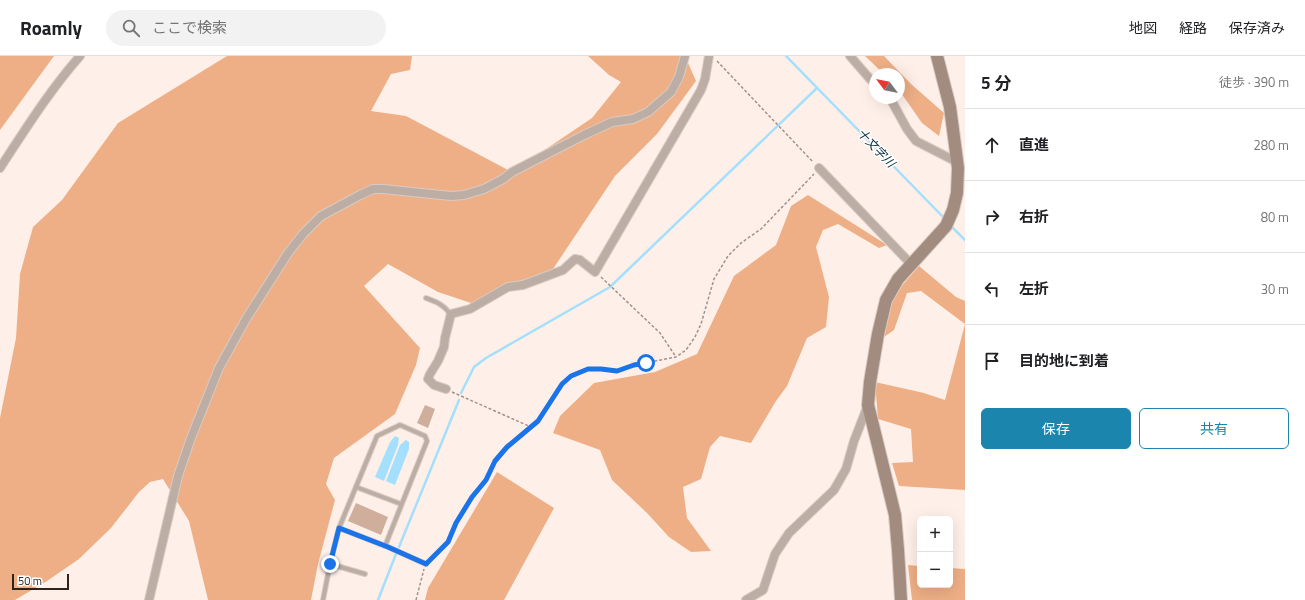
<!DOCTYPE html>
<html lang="ja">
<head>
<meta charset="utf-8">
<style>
	:root { --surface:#fff; --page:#f2f2f2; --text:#202124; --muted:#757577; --line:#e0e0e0; --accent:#1c85ad }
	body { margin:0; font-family:"Titillium Web","Noto Sans JP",sans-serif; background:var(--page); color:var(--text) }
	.controls { position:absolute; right:12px; bottom:12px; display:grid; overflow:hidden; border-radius:6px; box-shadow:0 4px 16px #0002 }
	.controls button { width:36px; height:36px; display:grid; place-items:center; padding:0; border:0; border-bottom:1px solid var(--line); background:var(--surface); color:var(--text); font:20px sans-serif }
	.compass { position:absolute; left:869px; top:12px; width:36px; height:36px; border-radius:50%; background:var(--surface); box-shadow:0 4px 16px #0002; rotate:302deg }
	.scale { position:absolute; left:12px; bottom:10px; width:57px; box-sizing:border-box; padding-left:4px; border:2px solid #2f231b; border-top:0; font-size:11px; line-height:14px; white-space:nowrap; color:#2f231b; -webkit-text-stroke:3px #fff; paint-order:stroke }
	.stop { position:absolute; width:12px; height:12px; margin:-9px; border:3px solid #1a73e8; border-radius:50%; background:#fff }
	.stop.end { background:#1a73e8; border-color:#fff; box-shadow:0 1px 4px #0008 }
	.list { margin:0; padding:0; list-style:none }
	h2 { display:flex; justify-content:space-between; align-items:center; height:52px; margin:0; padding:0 16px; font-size:17px }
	h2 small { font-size:13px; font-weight:400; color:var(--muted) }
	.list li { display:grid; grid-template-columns:26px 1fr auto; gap:12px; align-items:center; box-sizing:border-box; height:72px; padding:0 16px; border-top:1px solid var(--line) }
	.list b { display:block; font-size:15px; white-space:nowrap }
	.list em { font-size:13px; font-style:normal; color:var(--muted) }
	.actions { display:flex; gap:8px; padding:12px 16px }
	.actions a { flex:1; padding:9px 0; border:1px solid var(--accent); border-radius:6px; text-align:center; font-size:14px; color:var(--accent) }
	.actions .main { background:var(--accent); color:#fff }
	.icon { flex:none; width:22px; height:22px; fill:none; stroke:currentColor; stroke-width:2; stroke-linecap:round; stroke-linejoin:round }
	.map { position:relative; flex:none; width:965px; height:544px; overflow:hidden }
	header { display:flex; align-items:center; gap:24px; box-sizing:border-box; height:56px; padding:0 20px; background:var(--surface); border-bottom:1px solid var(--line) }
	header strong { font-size:19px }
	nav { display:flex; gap:22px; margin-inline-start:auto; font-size:14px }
	.search { width:280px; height:36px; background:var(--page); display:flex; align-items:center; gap:10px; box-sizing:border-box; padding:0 14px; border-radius:22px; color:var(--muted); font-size:15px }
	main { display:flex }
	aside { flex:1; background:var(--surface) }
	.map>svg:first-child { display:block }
</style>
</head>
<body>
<header>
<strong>Roamly</strong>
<div class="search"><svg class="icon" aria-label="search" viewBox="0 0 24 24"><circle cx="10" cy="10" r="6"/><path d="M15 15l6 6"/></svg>ここで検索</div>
<nav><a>地図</a><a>経路</a><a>保存済み</a></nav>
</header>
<main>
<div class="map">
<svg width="965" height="544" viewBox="0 0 965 544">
	<rect width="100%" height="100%" fill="#fef0e8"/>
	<g fill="#eeaf86">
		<polygon points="0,0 54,0 0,74"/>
		<polygon points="227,0 412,0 410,14 391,18 371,55 406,60 512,116 592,62 621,26 609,19 588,0 685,0 696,25 657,78 615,120 551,216 474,248 438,236 388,208 364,230 420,292 416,309 395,358 334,402 326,428 335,444 318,508 311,544 208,544 189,465 163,423 150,426 139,436 111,472 79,503 47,525 15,544 0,544 0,362 16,282 20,218 33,171 62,144 118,67"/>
		<polygon points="865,0 884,0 911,28 944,57 939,80 922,67 899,34 899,18 884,18"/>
		<polygon points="808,139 887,189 879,192 838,168 823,174 816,191 829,241 826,271 807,282 787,330 776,345 751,387 720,380 710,391 701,423 683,431 687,462 711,495 691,496 669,481 647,457 612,424 600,394 553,377 560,360 594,327 655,316 697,298 734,220 776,189 791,150"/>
		<polygon points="919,210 956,241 965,245 965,434 899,430 892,407 913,406 911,373 878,363 875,326 924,337 945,344 965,268 921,235 907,237 894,274 884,281 893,240"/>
		<polygon points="497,416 554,452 504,544 425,544 428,532"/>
		<polygon points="908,509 920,510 920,529 950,529 950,512 965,513 965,544 912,544"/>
	</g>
	<g fill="#a4dffe">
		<polygon points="395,380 399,382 398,389 384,425 375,421 390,386"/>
		<polygon points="406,384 409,386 409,393 395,429 386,425 400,389"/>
	</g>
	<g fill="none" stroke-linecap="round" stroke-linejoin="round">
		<g stroke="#a4dffe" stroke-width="2.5">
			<polyline points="786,0 945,163"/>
			<polyline points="951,170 965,184"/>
			<polyline points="461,337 474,311 486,302 610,231 817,32"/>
			<polyline points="399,491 459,344"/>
			<polyline points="378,544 396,498"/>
		</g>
	</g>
	<g fill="#cfaf9b">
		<polygon points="425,349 435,353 428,372 417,367"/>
		<polygon points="356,447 388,461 381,479 348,465"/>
	</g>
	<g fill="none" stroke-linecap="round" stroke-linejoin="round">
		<defs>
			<g id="lane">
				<path d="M426 242C437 246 444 249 450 258"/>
				<polyline points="356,431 401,448"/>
				<polyline points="339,472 388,491 426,508"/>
				<polyline points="330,508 365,518"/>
				<polyline points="323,544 330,508 339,472 377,380 400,369 425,380 427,385 385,490"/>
			</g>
			<g id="street">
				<polyline points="850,0 870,23 875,27"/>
				<polyline points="890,42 907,73 916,85 957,106"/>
				<path d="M0 112C25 74 50 34 80 0"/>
				<polyline points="819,112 911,208"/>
				<polyline points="446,333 434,329 428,323 430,318 438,305 444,291 445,282 451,258 470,253 508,231 523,229 563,214 575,203 580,204 595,216 701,34 705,23 709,0"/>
				<polyline points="149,544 178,420 191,382 219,312 246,263 288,197 303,178 321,160 360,139 373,133 383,133 451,140 464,139 484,133 503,123 512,116 584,79 612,66 633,63 648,56 671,36 679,21 685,0"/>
				<polyline points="746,544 763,534 775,498 789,477 834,434 846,413 854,385 868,349"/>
			</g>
			<polyline id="secondary" points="901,544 898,494 895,459 868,349 870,326 878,278 886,244 898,223 946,170 953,154 957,137 958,112 950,51 937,0"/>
		</defs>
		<use href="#lane" stroke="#d9cbc3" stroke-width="6"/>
		<use href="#street" stroke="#d9cbc3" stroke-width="10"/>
		<use href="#secondary" stroke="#d9cbc3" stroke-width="14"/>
		<g stroke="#a0938b" stroke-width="1.5" stroke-dasharray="3 2" stroke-linecap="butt">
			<polyline points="717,5 813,106"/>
			<polyline points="601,221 660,277 676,301"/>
			<polyline points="452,336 531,371"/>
			<polyline points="430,503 448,485 456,467 471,441 485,423 495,405 507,391 538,365 561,328 571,320 588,313 601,313 617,315 634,309 676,301 686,294 695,281 701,268 714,223 728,200 741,187 761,173 814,118"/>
			<polyline points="416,544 424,513"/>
		</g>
		<use href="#lane" stroke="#bdaea5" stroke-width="4"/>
		<use href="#street" stroke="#bdaea5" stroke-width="8"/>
		<use href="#secondary" stroke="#a18c7f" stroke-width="12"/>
	</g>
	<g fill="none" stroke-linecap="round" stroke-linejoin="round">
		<polyline stroke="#1a73e8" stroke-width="5" points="330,508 339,472 388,491 426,508 448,486 456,467 472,441 486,424 495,405 507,391 538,365 562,328 571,320 588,313 601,313 617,315 634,309 646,307"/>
	</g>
	<g text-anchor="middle" stroke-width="3" stroke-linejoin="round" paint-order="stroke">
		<g font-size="12" font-style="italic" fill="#092d3d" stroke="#fff">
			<text transform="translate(876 92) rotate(46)" y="4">十文字川</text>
		</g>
	</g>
</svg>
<div class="controls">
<button>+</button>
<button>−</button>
</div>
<svg class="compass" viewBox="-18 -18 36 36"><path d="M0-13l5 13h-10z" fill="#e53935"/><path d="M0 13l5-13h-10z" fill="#757577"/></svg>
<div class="scale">50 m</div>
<div class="stop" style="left:646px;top:307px"></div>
<div class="stop end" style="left:330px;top:508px"></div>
</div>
<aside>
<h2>5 分<small>徒歩 · 390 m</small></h2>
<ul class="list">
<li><svg class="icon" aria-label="ahead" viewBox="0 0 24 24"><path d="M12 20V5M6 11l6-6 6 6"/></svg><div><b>直進</b></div><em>280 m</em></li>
<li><svg class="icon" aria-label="right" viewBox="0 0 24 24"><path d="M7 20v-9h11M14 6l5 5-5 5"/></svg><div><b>右折</b></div><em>80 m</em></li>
<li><svg class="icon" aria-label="left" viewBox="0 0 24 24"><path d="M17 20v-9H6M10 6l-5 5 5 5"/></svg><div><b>左折</b></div><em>30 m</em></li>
<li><svg class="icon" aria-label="arrive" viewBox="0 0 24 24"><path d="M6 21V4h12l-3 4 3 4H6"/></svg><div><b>目的地に到着</b></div></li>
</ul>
<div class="actions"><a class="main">保存</a><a>共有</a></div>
</aside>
</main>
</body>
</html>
